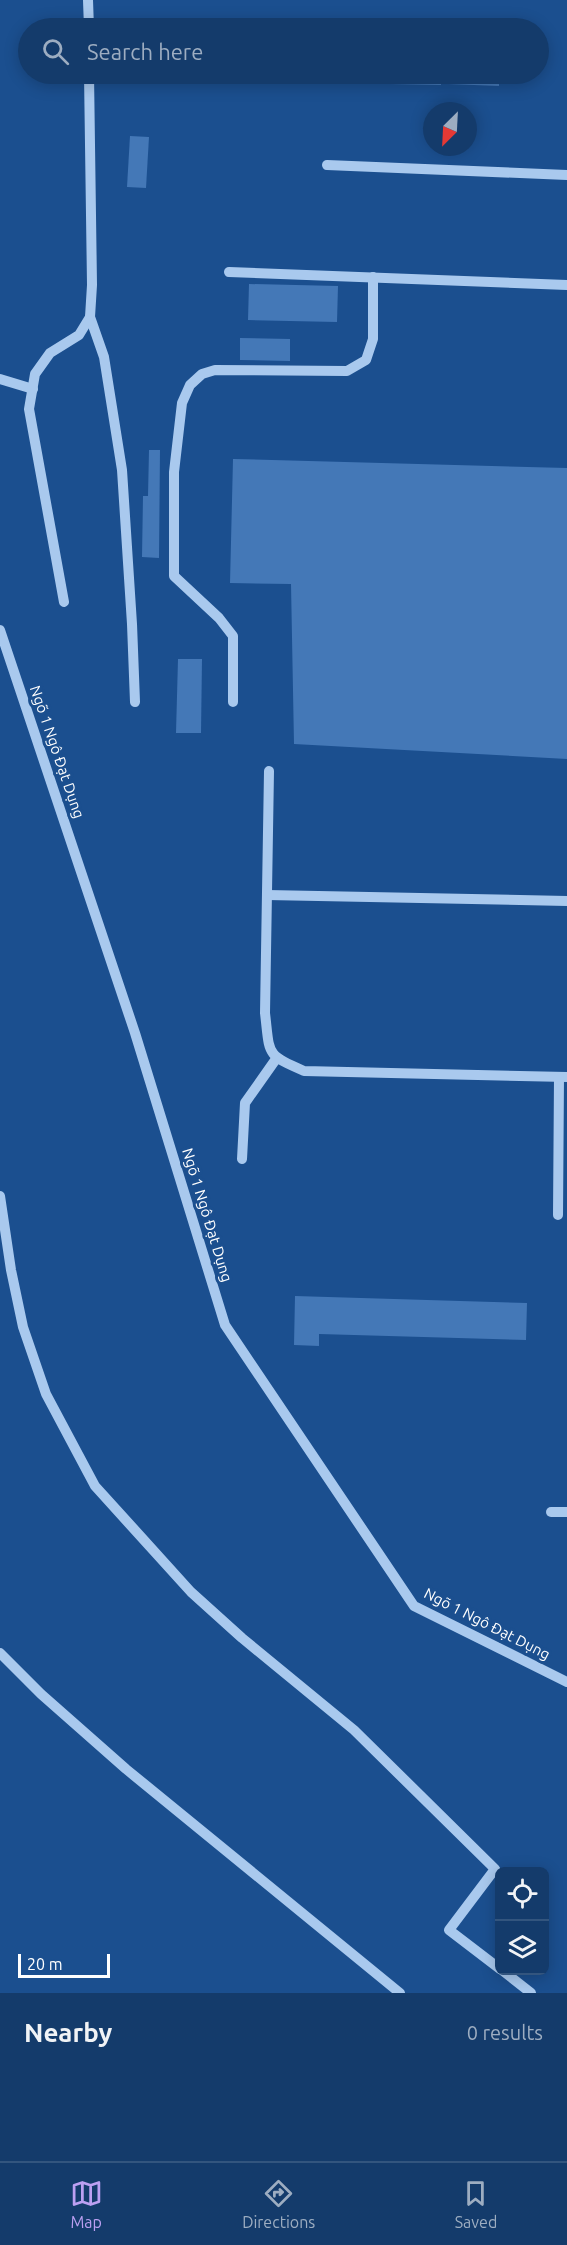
<!DOCTYPE html>
<html lang="en">
<head>
<meta charset="utf-8">
<style>
	:root { --surface:#143b6b; --page:#214673; --text:#f1f3f6; --muted:#9dadc1; --line:#33557e; --accent:#bca0f2 }
	body { margin:0; font-family:Ubuntu,sans-serif; background:var(--page); color:var(--text) }
	.controls { position:absolute; right:18px; bottom:18px; display:grid; overflow:hidden; border-radius:9px; box-shadow:0 3px 15px #0003 }
	.controls button { width:54px; height:54px; display:grid; place-items:center; padding:0; border:0; border-bottom:2px solid var(--line); background:var(--surface); color:var(--text); font:30px sans-serif }
	.compass { position:absolute; left:423px; top:102px; width:54px; height:54px; border-radius:50%; background:var(--surface); box-shadow:0 3px 15px #0003; rotate:204deg }
	.scale { position:absolute; left:18px; bottom:15px; width:92px; box-sizing:border-box; padding-left:6px; border:3px solid #fff; border-top:0; font-size:16px; line-height:21px; white-space:nowrap; color:#fff; -webkit-text-stroke:4px #1b4f8f; paint-order:stroke }
	.list { margin:0; padding:0; list-style:none }
	h2 { display:flex; justify-content:space-between; align-items:center; height:78px; margin:0; padding:0 24px; font-size:26px }
	h2 small { font-size:20px; font-weight:400; color:var(--muted) }
	.icon { flex:none; width:33px; height:33px; fill:none; stroke:currentColor; stroke-width:2; stroke-linecap:round; stroke-linejoin:round }
	.map { position:relative; flex:none; width:567px; height:1993px; overflow:hidden }
	.search { position:absolute; background:var(--surface); box-shadow:0 3px 15px #0003; left:18px; right:18px; top:18px; height:66px; display:flex; align-items:center; gap:15px; box-sizing:border-box; padding:0 21px; border-radius:33px; color:var(--muted); font-size:22px }
	.sheet { height:168px; background:var(--surface) }
	nav { display:flex; justify-content:space-around; align-items:center; box-sizing:border-box; height:84px; border-top:2px solid var(--line); background:var(--surface); font-size:16px; color:var(--muted) }
	nav a { display:grid; justify-items:center; gap:3px }
	nav .on { color:var(--accent) }
	.map>svg:first-child { display:block }
</style>
</head>
<body>
<div class="map">
<svg width="567" height="1993" viewBox="0 0 567 1993">
	<rect width="100%" height="100%" fill="#1b4f8f"/>
	<g fill="#4478b7">
		<polygon points="390,74 441,74 441,85 390,84"/>
		<polygon points="448,74 499,74 499,86 448,84"/>
		<polygon points="130,136 149,137 146,188 127,187"/>
		<polygon points="249,284 338,286 337,322 248,320"/>
		<polygon points="240,338 290,339 290,361 240,360"/>
		<polygon points="149,450 160,450 159,558 142,557 143,496 148,496"/>
		<polygon points="233,459 567,468 567,759 294,744 291,584 230,583"/>
		<polygon points="178,659 202,659 201,733 176,733"/>
		<polygon points="295,1296 527,1303 526,1340 319,1334 319,1346 294,1345"/>
	</g>
	<g fill="none" stroke-linecap="round" stroke-linejoin="round">
		<g stroke="#a9c9ee" stroke-width="10">
			<polyline points="88,0 89,28"/>
			<polyline points="327,165 567,175"/>
			<polyline points="229,272 567,285"/>
			<polyline points="90,317 104,357 122,470 132,624 135,702"/>
			<polyline points="0,379 33,389"/>
			<polyline points="64,602 29,409 35,374 50,353 79,335 90,317 92,285 89,74"/>
			<polyline points="0,630 135,1033 225,1325 414,1606 567,1682"/>
			<polyline points="233,702 233,636 219,618 174,576 174,472 182,403 190,385 202,374 215,370 347,371 366,360 373,339 373,277"/>
			<path d="M269 771 265 1013C270 1055 265 1054 304 1071L567 1077"/>
			<polyline points="267,895 567,901"/>
			<polyline points="242,1159 245,1103 276,1059"/>
			<polyline points="0,1196 11,1270 23,1327 46,1394 95,1486 191,1592 242,1638 354,1730 495,1869 449,1930 500,1969"/>
			<polyline points="558,1215 559,1077"/>
			<polyline points="551,1512 567,1512"/>
			<polyline points="0,1653 41,1694 126,1769 400,1993"/>
			<polyline points="502,1970 531,1993"/>
		</g>
	</g>
	<g text-anchor="middle" stroke-width="6" stroke-linejoin="round" paint-order="stroke">
		<g font-size="15" fill="#fff" stroke="#1b4f8f">
			<text transform="translate(57 752) rotate(71)" y="5">Ngõ 1 Ngô Đạt Dụng</text>
			<text transform="translate(207 1215) rotate(73)" y="5">Ngõ 1 Ngô Đạt Dụng</text>
			<text transform="translate(487 1624) rotate(27)" y="5">Ngõ 1 Ngô Đạt Dụng</text>
		</g>
	</g>
</svg>
<div class="controls">
<button><svg class="icon" aria-label="locate" viewBox="0 0 24 24"><circle cx="12" cy="12" r="6"/><path d="M12 2v4M12 18v4M2 12h4M18 12h4"/></svg></button>
<button><svg class="icon" aria-label="layers" viewBox="0 0 24 24"><path d="M12 4l9 5-9 5-9-5zM3 14l9 5 9-5"/></svg></button>
</div>
<svg class="compass" viewBox="-18 -18 36 36"><path d="M0-13l5 13h-10z" fill="#e53935"/><path d="M0 13l5-13h-10z" fill="#9dadc1"/></svg>
<div class="scale">20 m</div>
<div class="search"><svg class="icon" aria-label="search" viewBox="0 0 24 24"><circle cx="10" cy="10" r="6"/><path d="M15 15l6 6"/></svg>Search here</div>
</div>
<section class="sheet">
<h2>Nearby<small>0 results</small></h2>
<ul class="list">
</ul>
</section>
<nav>
<a class="on"><svg class="icon" aria-label="map" viewBox="0 0 24 24"><path d="M3 6l6-2 6 2 6-2v14l-6 2-6-2-6 2zM9 4v14M15 6v14"/></svg>Map</a>
<a><svg class="icon" aria-label="directions" viewBox="0 0 24 24"><path d="M12 3l9 9-9 9-9-9zM9 14v-3h6M13 9l2 2-2 2"/></svg>Directions</a>
<a><svg class="icon" aria-label="saved" viewBox="0 0 24 24"><path d="M7 4h10v16l-5-4-5 4z"/></svg>Saved</a>
</nav>
</body>
</html>
